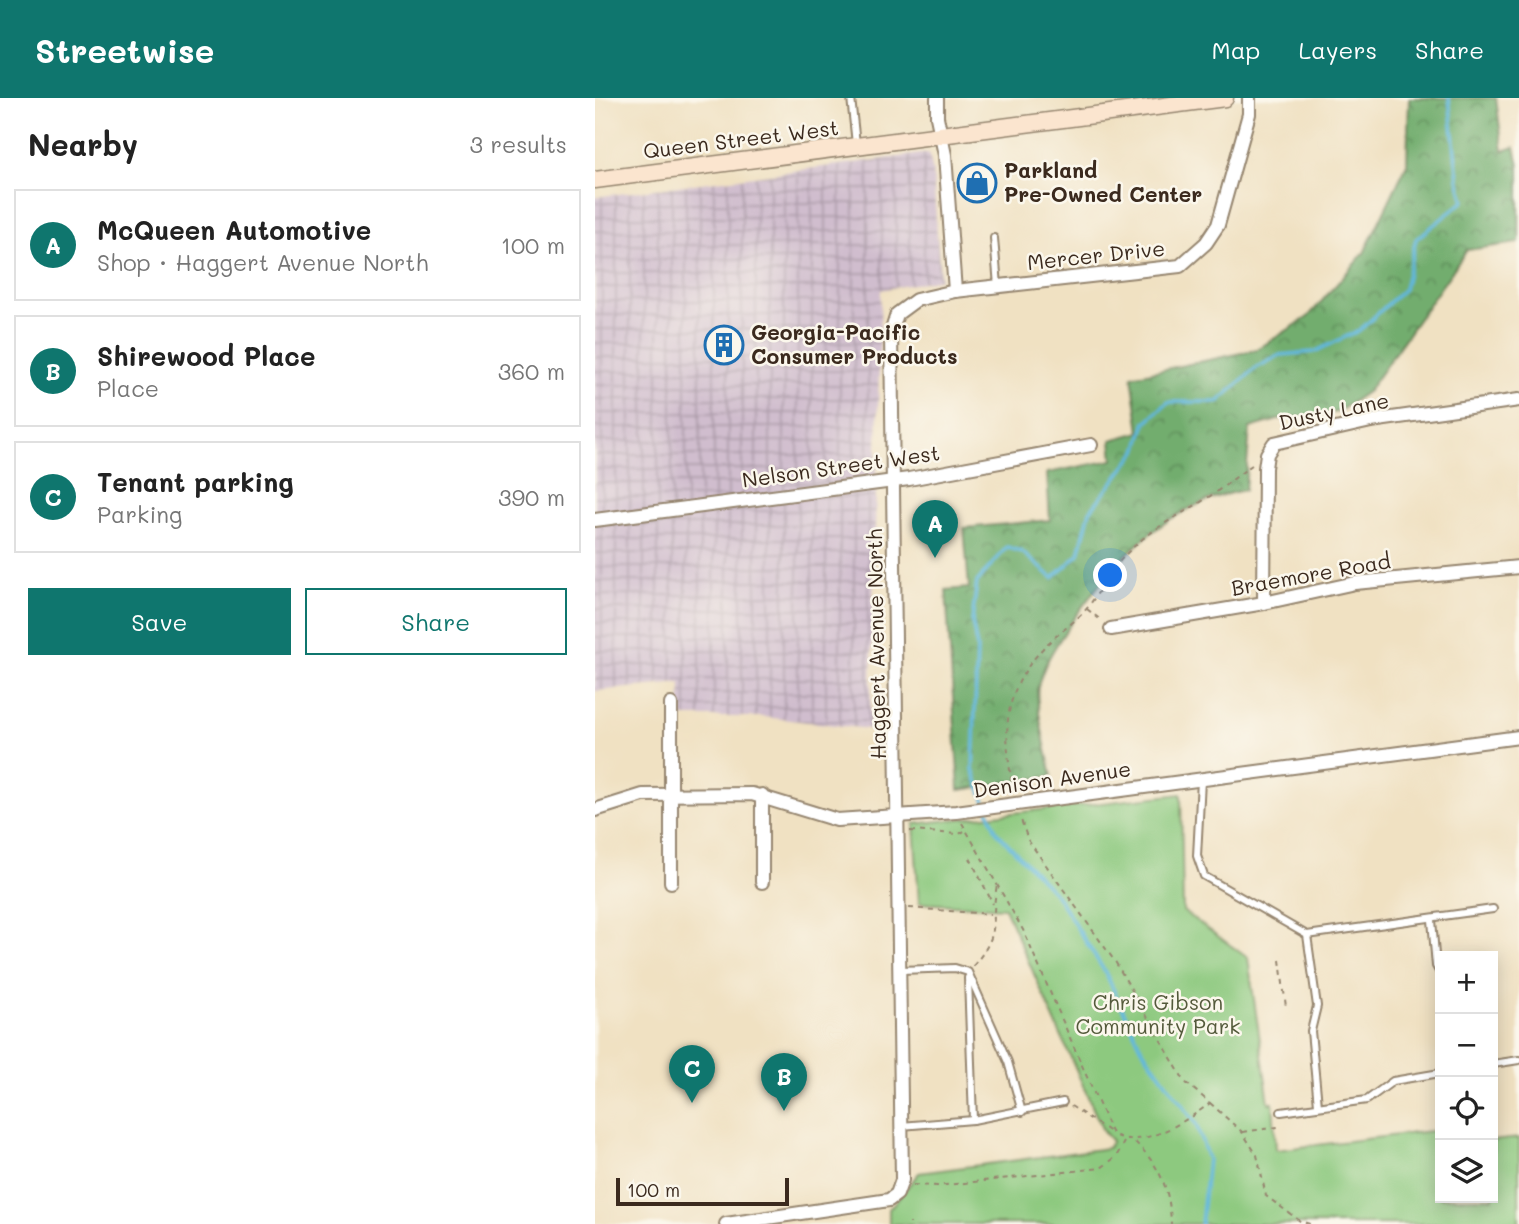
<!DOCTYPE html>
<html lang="en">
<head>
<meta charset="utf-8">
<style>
	:root { --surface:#fff; --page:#f6f6f6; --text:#222; --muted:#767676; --line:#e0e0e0; --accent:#0f766e }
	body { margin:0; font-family:Mali,sans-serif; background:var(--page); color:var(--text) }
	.controls { position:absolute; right:21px; bottom:21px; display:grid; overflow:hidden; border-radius:0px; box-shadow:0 4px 18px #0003 }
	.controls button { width:63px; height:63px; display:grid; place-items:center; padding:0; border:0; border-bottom:2px solid var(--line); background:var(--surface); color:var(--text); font:35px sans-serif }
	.scale { position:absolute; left:21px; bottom:18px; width:173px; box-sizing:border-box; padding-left:7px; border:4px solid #3b2a1e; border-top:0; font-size:19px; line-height:24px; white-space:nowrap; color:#3b2a1e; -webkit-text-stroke:5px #fbf7ec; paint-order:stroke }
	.you { position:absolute; left:516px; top:478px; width:24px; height:24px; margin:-18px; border:5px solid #fff; border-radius:50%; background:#1a73e8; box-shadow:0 0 0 10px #1a73e833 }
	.badge { display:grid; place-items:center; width:46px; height:46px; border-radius:50%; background:var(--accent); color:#fff; font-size:23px; font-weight:700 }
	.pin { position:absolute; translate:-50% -58px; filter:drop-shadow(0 2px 4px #0008) }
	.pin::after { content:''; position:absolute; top:37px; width:24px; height:21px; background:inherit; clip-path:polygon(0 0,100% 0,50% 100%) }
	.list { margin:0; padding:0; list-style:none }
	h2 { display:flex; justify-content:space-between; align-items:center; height:91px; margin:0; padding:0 28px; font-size:30px }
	h2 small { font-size:23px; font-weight:400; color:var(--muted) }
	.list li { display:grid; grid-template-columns:46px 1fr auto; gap:21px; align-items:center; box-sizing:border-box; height:112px; margin:0 14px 14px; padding:0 14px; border:2px solid var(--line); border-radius:0px }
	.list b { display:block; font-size:26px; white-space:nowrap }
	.list p { margin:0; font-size:23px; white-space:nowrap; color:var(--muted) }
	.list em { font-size:23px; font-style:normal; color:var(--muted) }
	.actions { display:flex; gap:14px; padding:21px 28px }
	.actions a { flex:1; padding:16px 0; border:2px solid var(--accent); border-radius:0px; text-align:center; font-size:24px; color:var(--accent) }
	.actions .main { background:var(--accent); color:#fff }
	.icon { flex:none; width:38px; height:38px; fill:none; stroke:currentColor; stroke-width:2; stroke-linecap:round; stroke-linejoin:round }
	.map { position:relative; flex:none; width:924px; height:1126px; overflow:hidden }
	header { display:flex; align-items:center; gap:42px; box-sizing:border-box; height:98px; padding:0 35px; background:var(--accent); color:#fff }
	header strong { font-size:33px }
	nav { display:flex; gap:38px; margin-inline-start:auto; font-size:24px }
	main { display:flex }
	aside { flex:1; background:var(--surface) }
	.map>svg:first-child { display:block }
</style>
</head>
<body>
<header>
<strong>Streetwise</strong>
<nav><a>Map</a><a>Layers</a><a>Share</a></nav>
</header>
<main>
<aside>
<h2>Nearby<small>3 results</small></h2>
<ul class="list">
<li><span class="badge">A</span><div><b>McQueen Automotive</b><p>Shop · Haggert Avenue North</p></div><em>100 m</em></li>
<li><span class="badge">B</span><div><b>Shirewood Place</b><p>Place</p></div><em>360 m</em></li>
<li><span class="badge">C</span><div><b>Tenant parking</b><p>Parking</p></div><em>390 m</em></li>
</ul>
<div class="actions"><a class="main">Save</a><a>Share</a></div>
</aside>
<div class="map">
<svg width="924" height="1126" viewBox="0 0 924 1126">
	<defs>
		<pattern id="industrial-grid" width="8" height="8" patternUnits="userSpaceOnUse" patternTransform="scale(1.75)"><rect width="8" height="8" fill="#d0bdce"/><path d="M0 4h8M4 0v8" fill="none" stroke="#aa9aa7"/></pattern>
		<pattern id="forest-crowns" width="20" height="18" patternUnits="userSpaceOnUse" patternTransform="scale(1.75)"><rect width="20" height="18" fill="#72ad6e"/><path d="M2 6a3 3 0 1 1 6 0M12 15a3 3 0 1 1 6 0" fill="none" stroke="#5f8d5a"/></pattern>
	</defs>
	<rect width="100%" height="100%" fill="#fbf7ec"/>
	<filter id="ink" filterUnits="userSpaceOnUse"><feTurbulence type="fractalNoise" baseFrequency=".0143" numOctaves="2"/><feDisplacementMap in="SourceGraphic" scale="14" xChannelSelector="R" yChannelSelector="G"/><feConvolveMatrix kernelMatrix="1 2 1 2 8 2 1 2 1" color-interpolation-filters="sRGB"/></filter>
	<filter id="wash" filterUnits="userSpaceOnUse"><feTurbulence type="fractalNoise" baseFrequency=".00686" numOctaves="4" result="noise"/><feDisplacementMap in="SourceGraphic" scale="28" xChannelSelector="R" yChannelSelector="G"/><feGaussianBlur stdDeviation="1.57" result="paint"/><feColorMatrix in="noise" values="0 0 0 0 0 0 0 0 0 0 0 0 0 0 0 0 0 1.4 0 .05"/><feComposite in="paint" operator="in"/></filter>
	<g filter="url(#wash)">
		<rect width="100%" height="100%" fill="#f0e1c2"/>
		<polygon fill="url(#industrial-grid)" points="334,55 338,75 345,181 286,192 275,631 168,619 85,619 86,585 0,593 0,99"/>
		<path fill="url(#forest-crowns)" stroke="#566c46" stroke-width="2" d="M814 0H901L908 53 920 49 924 68V145L872 152 773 293 743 314 686 321 655 330 650 392C573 406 523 458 480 519 465 542 449 562 443 589 439 604 453 660 457 678L364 692 351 492 374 490 369 430 455 422 452 375 518 362 516 342 545 334 537 278 661 252 713 219 769 155 812 66Z"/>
		<polygon fill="#8dc97f" stroke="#647a4e" stroke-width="2" points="586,696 588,813 653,860 674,1005 678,1005 681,1052 845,1032 845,1100 898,1100 898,1043 924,1040 924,1126 294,1126 294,1111 324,1075 513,1050 517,1043 508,1033 410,810 324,805 319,726"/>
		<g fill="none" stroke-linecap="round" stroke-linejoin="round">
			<polyline stroke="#60b7dd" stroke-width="3.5" points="606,1126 613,1061 601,1026 547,951 510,874 462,798 401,733 378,672 382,550 377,523 382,484 412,449 427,454 458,480 484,456 495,413 542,353 551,324 573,304 623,304 661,270 685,257 719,254 765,232 809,191 821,141 869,103 863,81 854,0"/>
		</g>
	</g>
	<g filter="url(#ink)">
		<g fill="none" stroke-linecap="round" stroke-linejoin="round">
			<defs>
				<g id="service">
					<polyline points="256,0 261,46"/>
					<polyline points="399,140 403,188"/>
					<polyline points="606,682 602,758 609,778 712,837 722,908 716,933 723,1007"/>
					<polyline points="837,822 841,868 845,875"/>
					<polyline points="712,837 898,811"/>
					<polyline points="306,872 360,870 373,874 413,964 427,1014"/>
					<polyline points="373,880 378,1022"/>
					<polyline points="898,966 924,962"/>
					<polyline points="686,1014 772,1002 798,983 845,975"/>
					<polyline points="306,1028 378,1022 468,1004"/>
				</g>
				<g id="minor">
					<polyline points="342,0 342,19 350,57 360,193"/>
					<polyline points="0,422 314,381 496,347"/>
					<polyline points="669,505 670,370 672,356 679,345 776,323 924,302"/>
					<polyline points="516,531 669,505 760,485 924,469"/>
					<polyline points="76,606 76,784"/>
					<polyline points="0,712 48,697 157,696 242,722 361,714 924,639"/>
					<polyline points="167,784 167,697"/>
					<polyline points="131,1126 294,1102 302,1096 307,1082 296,235 302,216 321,202 360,193 585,168 611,145 623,127 654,16 654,0"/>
				</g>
				<polyline id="secondary" points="0,82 630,0"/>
			</defs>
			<use href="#service" stroke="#968670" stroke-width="10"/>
			<use href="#minor" stroke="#968670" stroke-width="16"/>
			<use href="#secondary" stroke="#968670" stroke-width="19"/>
			<g stroke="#968670" stroke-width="2" stroke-dasharray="5 5" stroke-linecap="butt">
				<polyline points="492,511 507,523"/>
				<path d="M418 694C409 633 405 597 449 549 463 535 481 524 493 509 507 490 517 470 534 453 560 427 589 416 618 396 632 387 644 376 657 367"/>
				<path d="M367 725 428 832 516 1034C540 1056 594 1022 615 1005L590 984 521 865 433 742 425 719"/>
				<polyline points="315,733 364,736 371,732"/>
				<polyline points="375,760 398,806"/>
				<polyline points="314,810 396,816"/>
				<polyline points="685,862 691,909"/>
				<path d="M378 868C408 832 394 829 402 787"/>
				<polyline points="615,1005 647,1034 662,1057 671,1098 705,1123 715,1126"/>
				<polyline points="476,1008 515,1034"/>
				<polyline points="648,1034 683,1029 684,1025"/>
				<path d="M540 1044C565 1068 575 1091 576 1126"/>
				<polyline points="318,1087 342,1088 506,1070 521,1059 529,1044"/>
				<polyline points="315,1125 315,1126"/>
			</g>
			<use href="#service" stroke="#fff" stroke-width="6"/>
			<use href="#minor" stroke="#fff" stroke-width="12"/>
			<use href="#secondary" stroke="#fbe5cf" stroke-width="16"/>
		</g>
	</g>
	<defs>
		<symbol id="shop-ring" viewBox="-11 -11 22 22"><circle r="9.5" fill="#fbf7ec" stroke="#1f6fb2" stroke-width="1.5"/><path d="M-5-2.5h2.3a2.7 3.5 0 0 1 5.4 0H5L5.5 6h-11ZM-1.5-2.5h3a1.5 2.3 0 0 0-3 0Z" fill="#1f6fb2"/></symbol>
		<symbol id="building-ring" viewBox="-11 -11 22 22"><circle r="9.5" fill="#fbf7ec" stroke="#1f6fb2" stroke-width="1.5"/><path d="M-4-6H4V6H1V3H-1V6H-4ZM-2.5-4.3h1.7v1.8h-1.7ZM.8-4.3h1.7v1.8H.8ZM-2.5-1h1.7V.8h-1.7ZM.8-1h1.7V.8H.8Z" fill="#1f6fb2"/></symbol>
	</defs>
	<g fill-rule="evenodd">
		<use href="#shop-ring" x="360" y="63" width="44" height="44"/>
		<use href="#building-ring" x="107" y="225" width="44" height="44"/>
	</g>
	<g text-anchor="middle" stroke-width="5" stroke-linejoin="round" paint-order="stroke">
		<g font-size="21" fill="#3b2a1e" stroke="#fbf7ec">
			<text transform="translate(146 42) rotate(-7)" y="7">Queen Street West</text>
			<text transform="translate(501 158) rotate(-6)" y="7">Mercer Drive</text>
			<text transform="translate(739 314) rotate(-12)" y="7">Dusty Lane</text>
			<text transform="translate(246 369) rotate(-8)" y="7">Nelson Street West</text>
			<text transform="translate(716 477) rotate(-10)" y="7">Braemore Road</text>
			<text transform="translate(282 546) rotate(-91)" y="7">Haggert Avenue North</text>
			<text transform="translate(457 682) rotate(-8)" y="7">Denison Avenue</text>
		</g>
		<g font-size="21" font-weight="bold" fill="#3b2a1e" stroke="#fbf7ec" text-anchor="start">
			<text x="409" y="80">Parkland<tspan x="409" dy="24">Pre-Owned Center</tspan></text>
			<text x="156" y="242">Georgia-Pacific<tspan x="156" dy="24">Consumer Products</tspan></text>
		</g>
		<g font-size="21" fill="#545a3b" stroke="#fbf7ec">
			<text x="563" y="912">Chris Gibson<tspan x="563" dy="24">Community Park</tspan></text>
		</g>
	</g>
</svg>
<div class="controls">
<button>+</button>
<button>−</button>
<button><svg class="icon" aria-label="locate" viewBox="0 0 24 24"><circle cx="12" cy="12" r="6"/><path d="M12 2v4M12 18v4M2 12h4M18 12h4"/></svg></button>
<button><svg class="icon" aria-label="layers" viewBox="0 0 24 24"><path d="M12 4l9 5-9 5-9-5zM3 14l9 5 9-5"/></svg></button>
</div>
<div class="scale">100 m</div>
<div class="you"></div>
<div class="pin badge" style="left:340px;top:460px">A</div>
<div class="pin badge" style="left:189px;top:1013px">B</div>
<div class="pin badge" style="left:97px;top:1005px">C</div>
</div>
</main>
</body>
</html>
